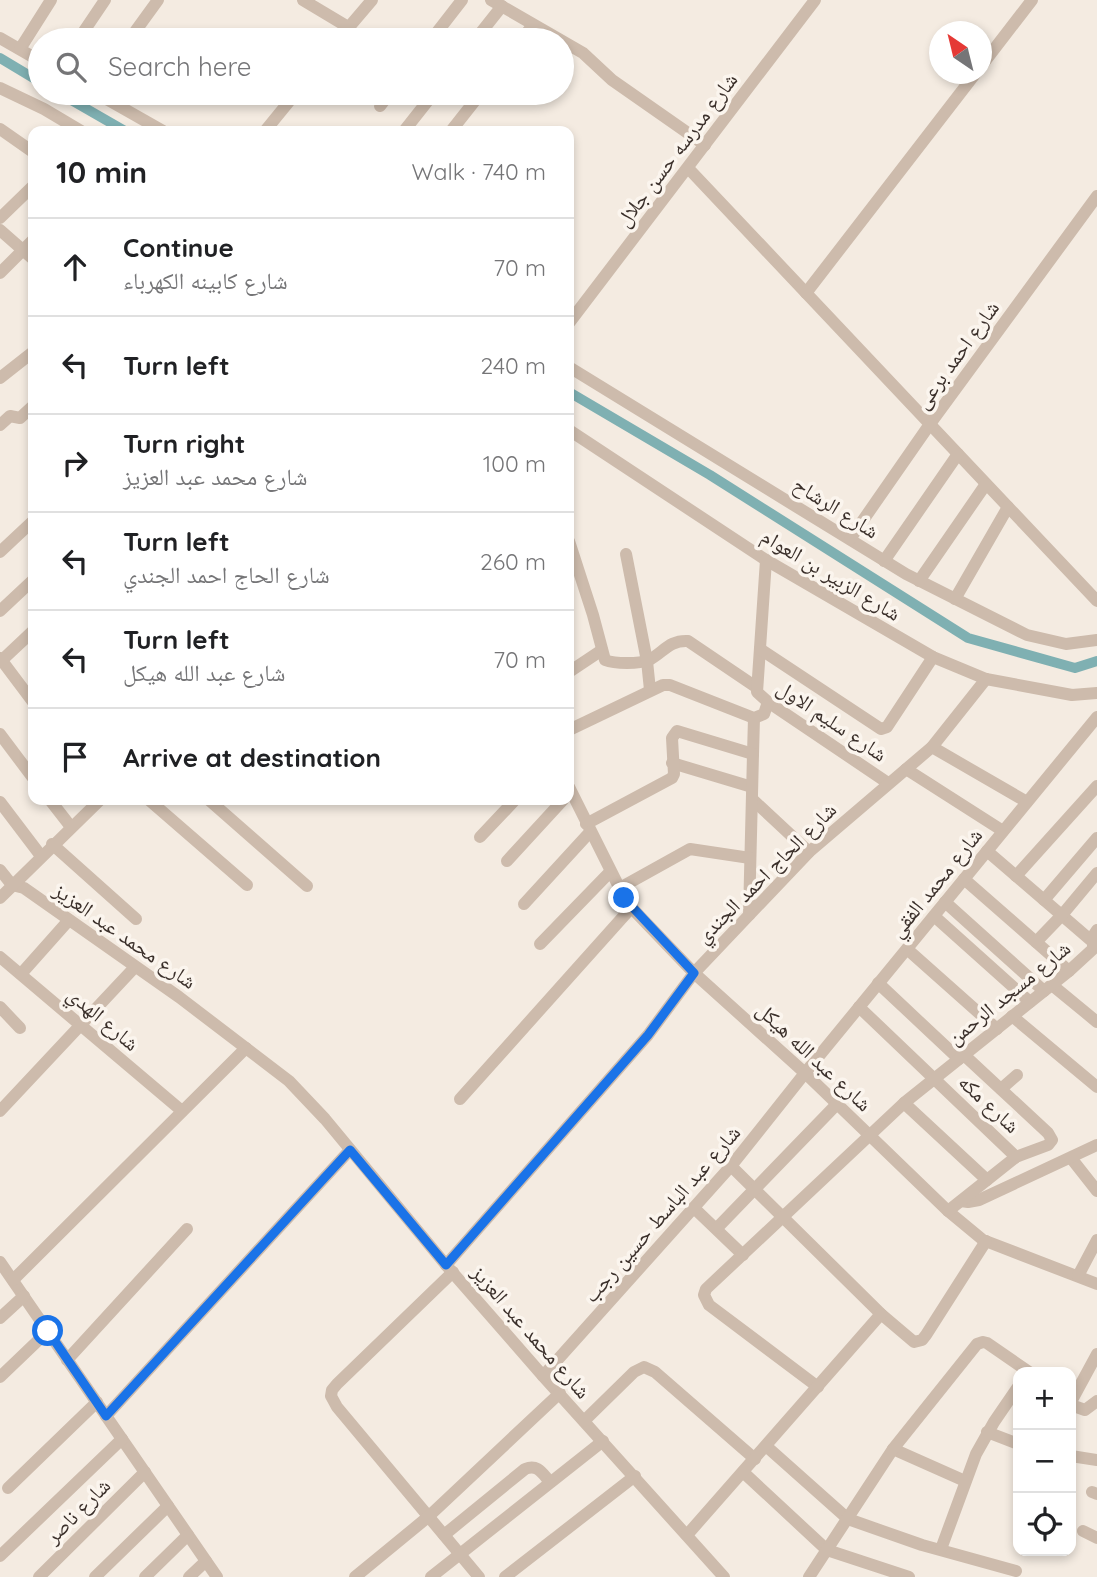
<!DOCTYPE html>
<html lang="en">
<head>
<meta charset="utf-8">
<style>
	:root { --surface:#fff; --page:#f6f6f6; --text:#202124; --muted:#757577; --line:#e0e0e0 }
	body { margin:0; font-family:Quicksand,"Noto Naskh Arabic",sans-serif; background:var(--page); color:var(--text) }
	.controls { position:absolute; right:21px; bottom:21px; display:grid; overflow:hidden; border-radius:14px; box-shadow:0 4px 10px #0003 }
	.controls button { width:63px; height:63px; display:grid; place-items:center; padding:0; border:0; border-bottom:2px solid var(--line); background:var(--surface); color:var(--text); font:35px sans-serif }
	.compass { position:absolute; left:929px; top:21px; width:63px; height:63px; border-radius:50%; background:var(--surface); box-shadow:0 4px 10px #0003; rotate:325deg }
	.stop { position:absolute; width:21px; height:21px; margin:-16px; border:5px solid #1a73e8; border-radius:50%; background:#fff }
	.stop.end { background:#1a73e8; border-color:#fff; box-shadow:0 2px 7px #0008 }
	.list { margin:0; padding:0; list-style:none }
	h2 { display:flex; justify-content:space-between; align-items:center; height:91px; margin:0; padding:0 28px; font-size:30px }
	h2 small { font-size:23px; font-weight:400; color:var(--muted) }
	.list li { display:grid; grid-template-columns:46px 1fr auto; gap:21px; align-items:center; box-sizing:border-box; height:98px; padding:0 28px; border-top:2px solid var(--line) }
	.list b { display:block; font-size:26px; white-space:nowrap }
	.list p { margin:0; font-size:23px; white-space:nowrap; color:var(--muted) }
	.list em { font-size:23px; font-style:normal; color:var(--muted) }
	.icon { flex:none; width:38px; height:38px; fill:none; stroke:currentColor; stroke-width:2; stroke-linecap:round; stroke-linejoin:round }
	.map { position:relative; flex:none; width:1097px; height:1577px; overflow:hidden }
	.search { position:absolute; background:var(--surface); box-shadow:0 4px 10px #0003; left:28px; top:28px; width:546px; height:77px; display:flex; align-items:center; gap:18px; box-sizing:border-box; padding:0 24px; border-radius:38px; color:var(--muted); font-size:26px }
	.panel { position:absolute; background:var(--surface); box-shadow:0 4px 10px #0003; left:28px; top:126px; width:546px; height:679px; border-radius:14px }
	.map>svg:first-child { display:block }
</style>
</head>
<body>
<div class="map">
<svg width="1097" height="1577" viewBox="0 0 1097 1577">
	<rect width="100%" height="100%" fill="#f4ebe1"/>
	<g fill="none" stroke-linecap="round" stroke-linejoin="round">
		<g stroke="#7fb0b2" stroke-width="10">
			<polyline points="0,58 40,82"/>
			<polyline points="59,93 125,131"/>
			<polyline points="569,392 710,475 968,638 1075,668 1097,661"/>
		</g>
		<g stroke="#cdbbac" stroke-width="12">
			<polyline points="303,0 348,27"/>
			<polyline points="491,0 583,53 612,80 705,145"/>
			<polyline points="0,38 40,61"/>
			<polyline points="78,40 105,0"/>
			<polyline points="129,40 158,0"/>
			<polyline points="338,40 372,0"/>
			<polyline points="431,40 462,0"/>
			<polyline points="475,40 502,6"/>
			<polyline points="521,40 533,25"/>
			<polyline points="20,49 51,0"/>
			<polyline points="982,65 1032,0"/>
			<polyline points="0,88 44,109 81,131"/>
			<polyline points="96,93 163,131"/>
			<polyline points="380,106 390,93"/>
			<polyline points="0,129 33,152"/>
			<polyline points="265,131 296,93"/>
			<polyline points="404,131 434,93"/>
			<polyline points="451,131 481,93"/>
			<polyline points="688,168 1097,601"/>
			<polyline points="0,218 33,186"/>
			<polyline points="0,230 33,259"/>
			<polyline points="0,273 33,240"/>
			<polyline points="806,293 975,74"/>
			<polyline points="569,323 815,0"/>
			<polyline points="569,367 906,574 1027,635 1066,644 1097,640"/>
			<polyline points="0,378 33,352"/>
			<polyline points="0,425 10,416 20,418 33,406"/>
			<polyline points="569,430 766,560 933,657 986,679 1072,695 1097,693"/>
			<polyline points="850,539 930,424 1097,196"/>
			<path d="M569 541 593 615 605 660C615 664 639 664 649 660 664 652 669 640 688 641L756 687"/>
			<polyline points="0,552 33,521"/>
			<polyline points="626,554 647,661 650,690"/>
			<polyline points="766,560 757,692 768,702 888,783"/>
			<polyline points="884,561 958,454"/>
			<polyline points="919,581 986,484"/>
			<polyline points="955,599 1008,507"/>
			<polyline points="0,611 33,580"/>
			<polyline points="760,649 881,729 887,727 933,657"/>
			<polyline points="0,658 33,702"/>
			<polyline points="2,660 33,631"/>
			<polyline points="569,672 602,650"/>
			<polyline points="569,730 663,685 670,685 754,718 764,714 768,702"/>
			<polyline points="0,734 33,778"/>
			<polyline points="932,747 1027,802"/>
			<polyline points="753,754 754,718"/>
			<polyline points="672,763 752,787"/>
			<polyline points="906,769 1003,831"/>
			<polyline points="569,787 627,903 694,973 805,1073 948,1211 983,1240 1097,1284"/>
			<polyline points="752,799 809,852"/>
			<polyline points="50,800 71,827"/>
			<polyline points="149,800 247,885"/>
			<polyline points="209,800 307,886"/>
			<polyline points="0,802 41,856"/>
			<polyline points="586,824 672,778 674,774 672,738 677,731 753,754 749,915"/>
			<polyline points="480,837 515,800"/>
			<polyline points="52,844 136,919"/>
			<polyline points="987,851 1094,943"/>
			<polyline points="507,861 563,800"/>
			<polyline points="0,870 12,885 24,888 179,997 289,1081 325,1119 446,1265 543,1376 724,1577"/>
			<polyline points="1016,876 1097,786"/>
			<polyline points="964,879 1069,971"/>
			<polyline points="618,889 690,849 750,858"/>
			<polyline points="0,898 100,800"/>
			<polyline points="1044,900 1097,838"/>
			<polyline points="945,902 1044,991"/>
			<polyline points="524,904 590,832"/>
			<polyline points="934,916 1030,1002"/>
			<polyline points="1036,942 1062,915 1097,873"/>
			<polyline points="540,944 610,872"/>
			<polyline points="907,949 997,1029"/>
			<polyline points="0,957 182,1111"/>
			<polyline points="21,974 69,920"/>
			<polyline points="878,983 959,1059"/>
			<polyline points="1052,985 1097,1022"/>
			<polyline points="0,1007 20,1028"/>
			<polyline points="859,1007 1016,1157"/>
			<polyline points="1012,1016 1097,1087"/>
			<polyline points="1001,1089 1017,1075"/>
			<polyline points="460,1099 631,908"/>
			<polyline points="904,1103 987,1180"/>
			<polyline points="0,1111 135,967"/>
			<polyline points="1071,1158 1097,1191"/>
			<polyline points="731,1166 881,1314 914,1342 922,1340 926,1335 986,1241"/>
			<polyline points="961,1201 968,1202 979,1200 1097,1145"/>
			<polyline points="694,1208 743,1255"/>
			<polyline points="948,1211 1016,1157 1048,1145 1052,1140 1048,1133 964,1055"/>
			<polyline points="717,1228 837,1104"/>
			<polyline points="0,1262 217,1577"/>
			<polyline points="446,1265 648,1035 694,973 809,852 932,747 986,679"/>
			<polyline points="453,1272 337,1384 332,1390 331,1396 337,1407 479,1577"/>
			<polyline points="1078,1276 1097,1240"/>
			<polyline points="13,1280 246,1048"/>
			<polyline points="0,1318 24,1296"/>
			<polyline points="67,1360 187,1229"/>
			<polyline points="543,1376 731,1166 805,1073 1097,717"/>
			<polyline points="0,1377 48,1331"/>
			<polyline points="818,1387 709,1305 704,1295 706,1289 904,1103 1069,971 1093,949 1093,936 1097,930"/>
			<polyline points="1071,1402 1097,1354"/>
			<polyline points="1071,1405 1085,1410 1097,1401"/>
			<polyline points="106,1416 350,1150"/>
			<polyline points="584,1421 634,1372 644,1367 655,1372 755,1459"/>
			<polyline points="987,1432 1018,1444"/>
			<polyline points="766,1446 848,1519 922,1545 1016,1571"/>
			<polyline points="893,1449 965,1481"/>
			<polyline points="1071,1456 1097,1460"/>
			<polyline points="743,1472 827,1550 909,1577"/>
			<polyline points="8,1488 97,1402"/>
			<polyline points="1092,1492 1097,1494"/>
			<polyline points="1083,1531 1097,1538"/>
			<path d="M444 1535 525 1469C538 1464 542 1473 550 1482"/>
			<polyline points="687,1535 881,1314"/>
			<polyline points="941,1549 976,1454 994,1422 1018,1387"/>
			<polyline points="0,1556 122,1439"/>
			<polyline points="39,1577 145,1472"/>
			<polyline points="95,1577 168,1506"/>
			<polyline points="145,1577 188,1535"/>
			<polyline points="189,1577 206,1561"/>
			<polyline points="355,1577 428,1517 560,1393"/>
			<polyline points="431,1577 603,1441"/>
			<polyline points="505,1577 635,1476"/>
			<polyline points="809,1577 893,1449 977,1344 983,1342 987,1343 1029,1372"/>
		</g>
	</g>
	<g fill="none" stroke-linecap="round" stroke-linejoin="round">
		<polyline stroke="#1a73e8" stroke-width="9" points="48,1331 106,1416 350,1150 446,1265 648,1035 694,973 624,898"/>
	</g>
	<g text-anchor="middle" stroke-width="7" stroke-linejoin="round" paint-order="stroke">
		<g font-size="21" fill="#3b302b" stroke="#fbf5ee">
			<text transform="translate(677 150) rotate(-53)" y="7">شارع مدرسه حسن جلال</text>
			<text transform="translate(957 355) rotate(-54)" y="7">شارع احمد برعى</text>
			<text transform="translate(836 508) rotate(32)" y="7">شارع الرشاح</text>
			<text transform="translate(831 575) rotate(31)" y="7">شارع الزبير بن العوام</text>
			<text transform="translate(832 721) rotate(34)" y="7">شارع سليم الاول</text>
			<text transform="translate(766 873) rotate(-45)" y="7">شارع الحاج احمد الجندي</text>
			<text transform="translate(936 883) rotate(-51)" y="7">شارع محمد الفقي</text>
			<text transform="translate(125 936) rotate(35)" y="7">شارع محمد عبد العزيز</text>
			<text transform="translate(1009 993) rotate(-39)" y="7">شارع مسجد الرحمن</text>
			<text transform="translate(103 1019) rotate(40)" y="7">شارع الهدي</text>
			<text transform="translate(814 1057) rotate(43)" y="7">شارع عبد الله هيكل</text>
			<text transform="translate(989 1104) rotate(43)" y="7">شارع مكه</text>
			<text transform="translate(662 1214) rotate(-49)" y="7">شارع عبد الباسط حسين رجب</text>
			<text transform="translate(531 1332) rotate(49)" y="7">شارع محمد عبد العزيز</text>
			<text transform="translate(78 1511) rotate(-45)" y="7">شارع ناصر</text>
		</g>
	</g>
</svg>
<div class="controls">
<button>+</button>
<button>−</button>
<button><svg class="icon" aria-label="locate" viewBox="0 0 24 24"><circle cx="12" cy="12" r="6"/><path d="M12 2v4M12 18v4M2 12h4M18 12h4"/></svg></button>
</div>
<svg class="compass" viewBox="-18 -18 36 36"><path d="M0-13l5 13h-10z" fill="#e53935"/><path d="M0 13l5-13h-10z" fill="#757577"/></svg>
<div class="stop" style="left:48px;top:1331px"></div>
<div class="stop end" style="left:624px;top:898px"></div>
<div class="search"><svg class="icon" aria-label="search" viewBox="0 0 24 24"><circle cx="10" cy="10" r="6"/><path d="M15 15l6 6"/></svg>Search here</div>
<section class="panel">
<h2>10 min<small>Walk · 740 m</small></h2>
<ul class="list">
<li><svg class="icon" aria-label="ahead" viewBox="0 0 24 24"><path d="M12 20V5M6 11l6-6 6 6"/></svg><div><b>Continue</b><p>شارع كابينه الكهرباء</p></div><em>70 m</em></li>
<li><svg class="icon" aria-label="left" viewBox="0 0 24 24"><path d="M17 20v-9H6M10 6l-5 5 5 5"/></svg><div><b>Turn left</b></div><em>240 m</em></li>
<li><svg class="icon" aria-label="right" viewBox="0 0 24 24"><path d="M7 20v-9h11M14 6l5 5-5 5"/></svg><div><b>Turn right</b><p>شارع محمد عبد العزيز</p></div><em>100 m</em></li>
<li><svg class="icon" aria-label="left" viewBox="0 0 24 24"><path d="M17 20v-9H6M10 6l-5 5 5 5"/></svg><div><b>Turn left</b><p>شارع الحاج احمد الجندي</p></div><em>260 m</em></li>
<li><svg class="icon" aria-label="left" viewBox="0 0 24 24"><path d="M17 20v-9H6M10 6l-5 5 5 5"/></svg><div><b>Turn left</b><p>شارع عبد الله هيكل</p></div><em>70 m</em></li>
<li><svg class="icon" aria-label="arrive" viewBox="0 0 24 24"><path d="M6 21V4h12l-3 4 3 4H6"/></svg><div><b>Arrive at destination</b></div></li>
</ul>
</section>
</div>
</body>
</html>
